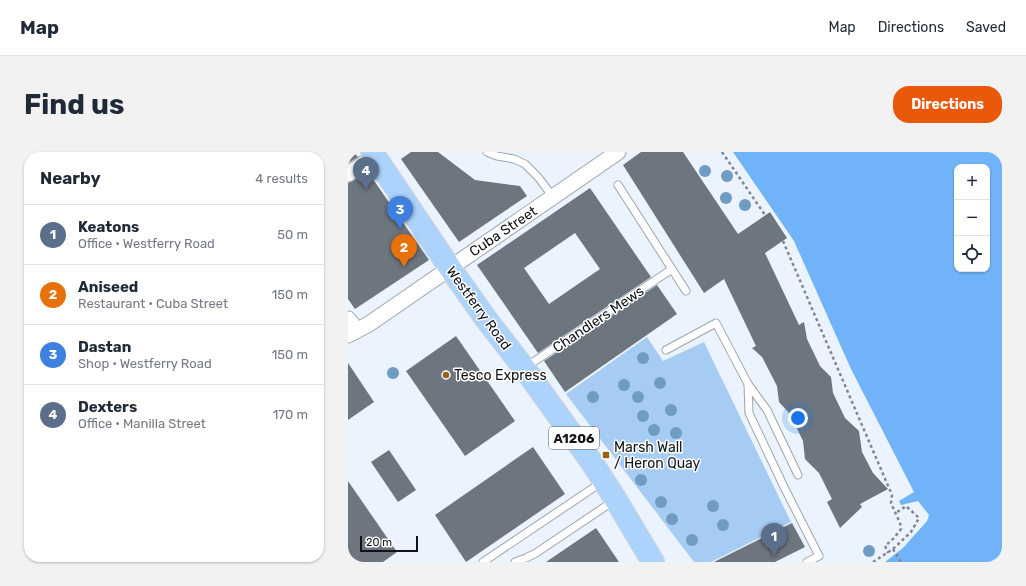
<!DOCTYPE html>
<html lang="en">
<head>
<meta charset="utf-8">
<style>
	:root { --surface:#fff; --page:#f2f2f3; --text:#1f2937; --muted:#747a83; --line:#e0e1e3; --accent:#ea580c }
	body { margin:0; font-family:Rubik,sans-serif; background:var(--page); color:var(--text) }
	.controls { position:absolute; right:12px; top:12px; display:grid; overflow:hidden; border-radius:8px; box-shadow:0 1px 3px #0004 }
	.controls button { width:36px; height:36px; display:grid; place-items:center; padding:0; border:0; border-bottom:1px solid var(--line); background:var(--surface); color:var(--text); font:20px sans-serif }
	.scale { position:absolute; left:12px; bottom:10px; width:58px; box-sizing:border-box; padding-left:4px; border:2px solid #101317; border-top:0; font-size:11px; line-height:14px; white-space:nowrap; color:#101317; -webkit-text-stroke:3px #fff; paint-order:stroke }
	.you { position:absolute; left:450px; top:266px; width:14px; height:14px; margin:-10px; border:3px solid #fff; border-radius:50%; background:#1a73e8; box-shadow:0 0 0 6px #1a73e833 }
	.badge { display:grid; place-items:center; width:26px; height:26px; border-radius:50%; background:var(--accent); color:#fff; font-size:13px; font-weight:700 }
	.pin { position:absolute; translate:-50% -33px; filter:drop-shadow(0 1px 2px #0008) }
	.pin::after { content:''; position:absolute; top:21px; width:14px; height:12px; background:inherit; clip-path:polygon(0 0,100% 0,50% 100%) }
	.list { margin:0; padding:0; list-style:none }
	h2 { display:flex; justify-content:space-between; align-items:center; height:52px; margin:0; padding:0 16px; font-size:17px }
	h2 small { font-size:13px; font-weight:400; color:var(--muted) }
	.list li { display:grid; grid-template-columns:26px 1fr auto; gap:12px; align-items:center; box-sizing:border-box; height:60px; padding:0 16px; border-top:1px solid var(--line) }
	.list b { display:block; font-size:15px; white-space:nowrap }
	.list p { margin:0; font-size:13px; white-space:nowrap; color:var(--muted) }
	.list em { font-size:13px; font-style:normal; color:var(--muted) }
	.icon { flex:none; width:22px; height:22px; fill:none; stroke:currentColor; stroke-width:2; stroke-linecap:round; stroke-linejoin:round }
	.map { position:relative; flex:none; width:654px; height:410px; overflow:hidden; border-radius:16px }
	header { display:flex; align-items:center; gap:24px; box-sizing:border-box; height:56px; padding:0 20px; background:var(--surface); border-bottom:1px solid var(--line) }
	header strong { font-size:19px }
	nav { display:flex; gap:22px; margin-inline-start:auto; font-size:14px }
	.intro { display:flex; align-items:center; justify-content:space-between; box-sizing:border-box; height:96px; padding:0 24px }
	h1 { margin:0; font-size:28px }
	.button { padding:10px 18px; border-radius:16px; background:var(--accent); color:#fff; font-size:14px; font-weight:700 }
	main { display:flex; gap:24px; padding:0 24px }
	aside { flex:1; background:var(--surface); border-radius:16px; box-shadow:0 1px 3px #0004 }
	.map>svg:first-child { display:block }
</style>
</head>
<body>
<header>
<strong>Map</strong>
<nav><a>Map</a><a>Directions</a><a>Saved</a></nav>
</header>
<div class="intro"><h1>Find us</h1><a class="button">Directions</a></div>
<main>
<aside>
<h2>Nearby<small>4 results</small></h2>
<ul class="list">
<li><span class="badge" style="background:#5c6f8a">1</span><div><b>Keatons</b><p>Office · Westferry Road</p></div><em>50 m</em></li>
<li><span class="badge" style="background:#e8710a">2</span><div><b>Aniseed</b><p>Restaurant · Cuba Street</p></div><em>150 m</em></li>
<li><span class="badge" style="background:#3f7fe0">3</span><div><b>Dastan</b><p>Shop · Westferry Road</p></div><em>150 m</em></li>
<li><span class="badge" style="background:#5c6f8a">4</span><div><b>Dexters</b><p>Office · Manilla Street</p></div><em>170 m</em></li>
</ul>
</aside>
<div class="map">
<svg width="654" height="410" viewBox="0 0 654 410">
	<rect width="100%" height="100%" fill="#eaf3fe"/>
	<polygon fill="#a6ccf4" points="299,185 315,209 356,190 443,370 363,410 346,410 218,242"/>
	<path fill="#71b3f9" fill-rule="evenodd" d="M385 0H654V410H537L555 396 579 369 581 363 570 349 553 353 551 349 566 340 503 217 446 89ZM609 15H639V117H609Z"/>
	<g fill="#6d757e" fill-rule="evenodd">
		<polygon points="0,0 6,0 10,5 0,11"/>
		<polygon points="63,0 90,0 127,28 172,34 179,44 111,90 53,7"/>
		<polygon points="293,0 335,0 390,82 422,60 439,86 417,101 451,173 456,170 459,187 472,214 483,225 485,241 497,266 511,279 514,300 525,321 540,337 512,352 514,355 492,376 479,350 484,347 471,321 457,307 455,289 442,262 431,250 429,234 414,205 404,196 408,194 376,127 356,141 275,13"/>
		<polygon points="20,20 81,108 7,157 0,147 0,31 5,29"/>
		<path d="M242 36 303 125 190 201 129 113ZM227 81 252 117 201 152 176 116Z"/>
		<polygon points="309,133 329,162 217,240 196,209"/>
		<polygon points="108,184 167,269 117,304 58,219"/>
		<polygon points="0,211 26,250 0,268"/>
		<polygon points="185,295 217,342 118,410 87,363"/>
		<polygon points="41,298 68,338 50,350 23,310"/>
		<polygon points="0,329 49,400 35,410 0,410"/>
		<polygon points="444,371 457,395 427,410 366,410"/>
		<polygon points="248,376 271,410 198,410"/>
	</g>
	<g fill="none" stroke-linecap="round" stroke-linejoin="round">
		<defs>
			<g id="service">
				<polyline points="139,0 149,4 166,7 177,12 190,25 205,45"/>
				<polyline points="270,33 338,139"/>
				<polyline points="318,198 368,171 400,232 419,258 450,323"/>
				<polyline points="178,215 324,117"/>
				<polyline points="400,232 401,261 436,335 471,404 459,410"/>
				<polyline points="135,410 254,330"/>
				<polyline points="167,410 178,406 188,401 267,348"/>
			</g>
			<g id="minor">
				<polyline points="0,22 27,4"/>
				<polyline points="0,167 4,172 6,180"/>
				<polyline points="0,183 21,172 270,0"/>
			</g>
			<polyline id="primary" points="24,0 102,116 138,167 176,216 245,312 268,348 305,410"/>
		</defs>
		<use href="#service" stroke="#9ca5ae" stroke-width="9"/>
		<use href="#minor" stroke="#9ca5ae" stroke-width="17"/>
		<use href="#primary" stroke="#d4d5d5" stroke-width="24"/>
		<g stroke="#80868e" stroke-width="2.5" stroke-dasharray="3 3" stroke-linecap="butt">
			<polyline points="374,0 417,63"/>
			<polyline points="435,89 544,343 543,351 552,371 553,377 546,386 537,394 540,401"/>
			<polyline points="545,397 553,410"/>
			<polyline points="525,410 545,397 563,380 571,366 558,354 548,361"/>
		</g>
		<use href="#service" stroke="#fff" stroke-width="7"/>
		<use href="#minor" stroke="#fff" stroke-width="15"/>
		<use href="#primary" stroke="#acd3fb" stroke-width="22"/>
	</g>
	<g fill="#6f9cc3">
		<circle cx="357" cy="19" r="6"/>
		<circle cx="379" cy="24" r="6"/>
		<circle cx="378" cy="46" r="6"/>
		<circle cx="397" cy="53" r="6"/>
		<circle cx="295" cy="206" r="6"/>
		<circle cx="45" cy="221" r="6"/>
		<circle cx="312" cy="231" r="6"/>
		<circle cx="276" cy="233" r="6"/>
		<circle cx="245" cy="245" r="6"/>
		<circle cx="290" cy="245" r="6"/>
		<circle cx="323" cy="258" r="6"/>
		<circle cx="295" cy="264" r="6"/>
		<circle cx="306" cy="278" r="6"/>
		<circle cx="328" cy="281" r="6"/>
		<circle cx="293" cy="328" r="6"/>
		<circle cx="313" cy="350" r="6"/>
		<circle cx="365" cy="354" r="6"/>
		<circle cx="324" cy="367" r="6"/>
		<circle cx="375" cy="373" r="6"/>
		<circle cx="344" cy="388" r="6"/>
		<circle cx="521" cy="399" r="6"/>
	</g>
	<g fill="#966317" stroke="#fff" stroke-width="1.5">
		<circle cx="98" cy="223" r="4"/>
		<rect x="254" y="299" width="8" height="8" rx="2"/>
	</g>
	<g text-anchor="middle" stroke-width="3" stroke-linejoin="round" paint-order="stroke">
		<rect fill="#fff" stroke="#585a5d" stroke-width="1" x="201" y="275" width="50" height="22" rx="3"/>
		<g font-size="13" font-weight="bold" fill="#101317">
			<text x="226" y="291">A1206</text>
		</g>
		<g font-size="14" fill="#101317" stroke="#fff">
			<text transform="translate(155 79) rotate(-34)" y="5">Cuba Street</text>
			<text transform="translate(131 156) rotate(54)" y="5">Westferry Road</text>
			<text transform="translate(250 167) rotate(-34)" y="5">Chandlers Mews</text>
		</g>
		<g font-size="14" fill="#101317" stroke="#fff" text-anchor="start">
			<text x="106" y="228">Tesco Express</text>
			<text x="266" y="300">Marsh Wall<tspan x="266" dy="16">/ Heron Quay</tspan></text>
		</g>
	</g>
</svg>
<div class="controls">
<button>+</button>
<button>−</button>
<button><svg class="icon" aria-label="locate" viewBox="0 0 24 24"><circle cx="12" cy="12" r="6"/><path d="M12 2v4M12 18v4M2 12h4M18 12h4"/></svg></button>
</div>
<div class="scale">20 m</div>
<div class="you"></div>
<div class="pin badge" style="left:426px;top:404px;background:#5c6f8a">1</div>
<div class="pin badge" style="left:56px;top:115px;background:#e8710a">2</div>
<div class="pin badge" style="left:52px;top:77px;background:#3f7fe0">3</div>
<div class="pin badge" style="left:18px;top:38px;background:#5c6f8a">4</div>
</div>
</main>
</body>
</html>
